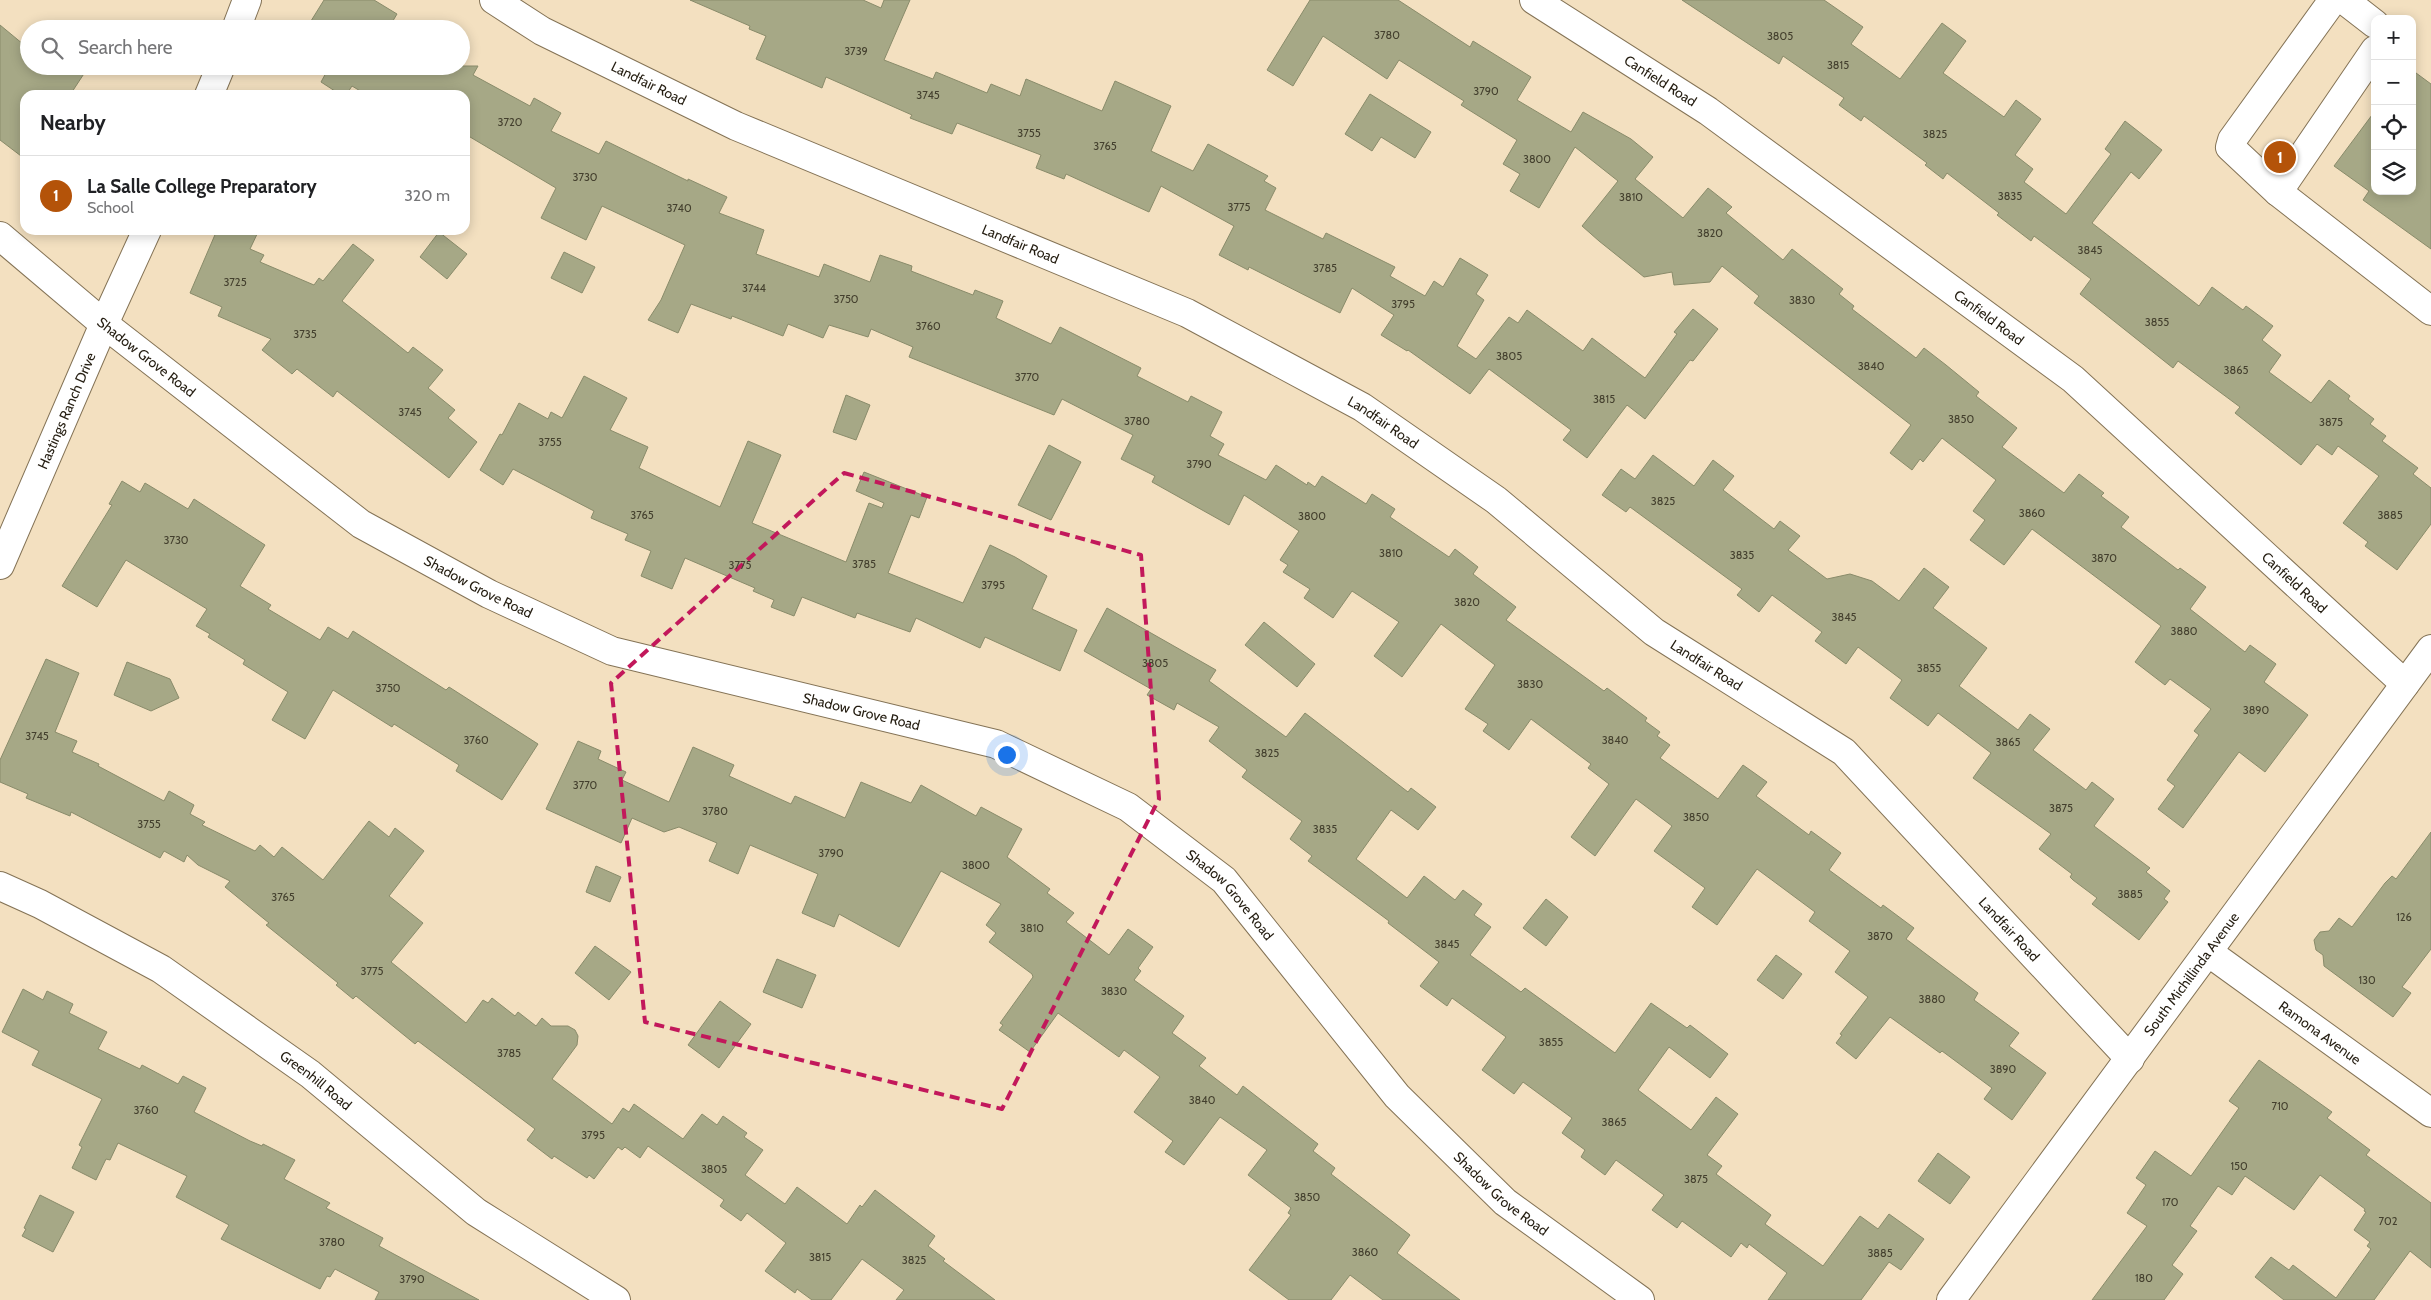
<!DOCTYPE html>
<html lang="en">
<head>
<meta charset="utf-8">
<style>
	:root { --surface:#fff; --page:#f2f2f2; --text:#202124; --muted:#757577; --line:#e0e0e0; --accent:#b45309 }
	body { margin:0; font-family:Cabin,sans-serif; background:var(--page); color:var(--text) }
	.controls { position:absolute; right:15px; top:15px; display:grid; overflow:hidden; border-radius:10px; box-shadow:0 2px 12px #0003 }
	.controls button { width:45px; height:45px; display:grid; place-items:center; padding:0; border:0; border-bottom:1px solid var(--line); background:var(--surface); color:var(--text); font:25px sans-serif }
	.you { position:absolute; left:1006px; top:754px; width:18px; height:18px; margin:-12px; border:4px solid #fff; border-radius:50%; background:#1a73e8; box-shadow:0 0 0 8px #1a73e833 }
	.badge { display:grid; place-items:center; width:32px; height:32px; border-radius:50%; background:var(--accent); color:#fff; font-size:16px; font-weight:700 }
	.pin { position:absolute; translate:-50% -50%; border:2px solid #fff; box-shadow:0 1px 5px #0006 }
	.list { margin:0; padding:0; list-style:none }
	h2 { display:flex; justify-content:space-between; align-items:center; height:65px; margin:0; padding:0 20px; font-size:21px }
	h2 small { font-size:16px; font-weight:400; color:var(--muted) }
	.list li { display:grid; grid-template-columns:32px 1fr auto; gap:15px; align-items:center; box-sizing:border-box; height:80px; padding:0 20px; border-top:1px solid var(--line) }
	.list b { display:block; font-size:19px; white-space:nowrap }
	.list p { margin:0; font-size:16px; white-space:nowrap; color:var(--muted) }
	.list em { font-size:16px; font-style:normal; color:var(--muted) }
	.icon { flex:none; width:28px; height:28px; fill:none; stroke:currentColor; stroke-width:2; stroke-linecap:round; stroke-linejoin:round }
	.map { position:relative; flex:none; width:2431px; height:1300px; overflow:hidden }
	.search { position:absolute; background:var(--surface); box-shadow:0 2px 12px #0003; left:20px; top:20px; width:450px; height:55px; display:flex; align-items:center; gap:12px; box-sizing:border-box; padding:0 18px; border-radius:28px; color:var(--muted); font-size:19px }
	.panel { position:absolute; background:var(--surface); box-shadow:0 2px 12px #0003; left:20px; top:90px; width:450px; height:145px; border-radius:15px }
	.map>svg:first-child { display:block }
</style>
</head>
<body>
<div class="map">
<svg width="2431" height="1300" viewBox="0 0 2431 1300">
	<rect width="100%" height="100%" fill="#f3e0c0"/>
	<g fill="#a6a886" stroke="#898b6a">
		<polygon points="324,0 374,0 397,14 388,29 306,29"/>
		<polygon points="690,0 863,0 881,8 884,0 910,0 884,60 933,79 936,72 987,93 991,84 1020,96 1026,79 1102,111 1115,81 1171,106 1151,151 1193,171 1208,144 1268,176 1264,181 1276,188 1265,210 1323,239 1326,233 1395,267 1390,276 1425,296 1434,281 1443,287 1460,258 1488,275 1476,294 1484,300 1457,346 1476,359 1509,317 1518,323 1527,310 1583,351 1592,338 1645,378 1677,334 1674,332 1693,309 1718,329 1693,361 1690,360 1645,419 1627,405 1587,458 1563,440 1571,430 1489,369 1470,394 1408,350 1407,351 1381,335 1394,315 1352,288 1340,313 1249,267 1248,270 1219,255 1234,226 1161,186 1149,212 1066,174 1064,179 1036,168 1041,155 957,123 952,134 910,118 912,115 826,77 822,88 756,59 766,36 749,29 750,26"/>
		<polygon points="1310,0 1398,0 1470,47 1473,41 1531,77 1517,100 1571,132 1583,112 1631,139 1653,157 1635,179 1683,218 1708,188 1732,207 1726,213 1783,260 1792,249 1843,289 1839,294 1854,306 1852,309 1916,358 1924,348 1946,365 1979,392 1976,396 2017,428 2002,447 2064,493 2079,474 2104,493 2101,496 2129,517 2121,527 2178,570 2180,568 2206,587 2190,609 2245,652 2250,645 2276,664 2264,682 2308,715 2265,772 2239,752 2183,828 2158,809 2175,786 2167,780 2199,735 2194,731 2211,709 2170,679 2165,685 2135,662 2161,626 2032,529 2004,565 1970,540 1985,520 1973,511 1996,480 1942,438 1923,462 1920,459 1912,470 1890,453 1911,425 1754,303 1759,296 1722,266 1710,282 1674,285 1672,272 1644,277 1599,241 1582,226 1618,181 1575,147 1539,208 1510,191 1520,174 1503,164 1517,140 1461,105 1464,101 1399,60 1387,79 1323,36 1293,86 1267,70"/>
		<polygon points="1682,0 1824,0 1863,27 1851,44 1900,79 1942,23 1966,41 1943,73 2004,117 2016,100 2041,119 2015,155 2033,169 2024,182 2066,214 2111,154 2105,149 2125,121 2162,150 2139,179 2131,172 2092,223 2199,306 2212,287 2243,310 2246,306 2273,326 2262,340 2281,355 2269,372 2311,403 2329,380 2350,396 2348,399 2374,419 2370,424 2386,436 2382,441 2418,468 2413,474 2431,488 2431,524 2397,570 2365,546 2368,542 2343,523 2379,476 2338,446 2332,455 2317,444 2301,465 2235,413 2240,407 2178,361 2173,368 2080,294 2091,279 2034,236 2031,241 1997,215 1999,213 1947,173 1943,179 1925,165 1927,163 1864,116 1861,121 1839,105 1844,98 1783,56 1779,64"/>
		<polygon points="0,25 29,49 29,66 89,66 70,95 25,95 25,159 0,140"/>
		<polygon points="318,66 478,66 473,75 530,106 534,98 561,113 551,131 599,154 606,141 688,181 688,179 727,197 719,213 764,230 756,254 819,277 824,264 870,282 880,255 912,266 911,271 973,295 975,290 1003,301 996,318 1051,344 1060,327 1141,368 1137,376 1188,402 1191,396 1222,412 1210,436 1224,444 1218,455 1266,480 1276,465 1307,485 1308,482 1315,487 1322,476 1366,504 1372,494 1395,509 1390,517 1449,557 1455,549 1478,567 1473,574 1516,607 1506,620 1604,691 1607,688 1647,718 1645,721 1660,732 1657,736 1670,745 1660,758 1718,799 1743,765 1767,782 1756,796 1809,835 1811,831 1841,853 1829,870 1881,908 1883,905 1914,928 1906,939 1978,993 1974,1000 2019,1033 2009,1046 2046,1073 2012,1120 1984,1099 1992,1088 1942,1051 1940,1053 1890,1017 1856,1059 1836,1043 1842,1035 1840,1034 1868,997 1835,972 1850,951 1809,921 1815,912 1757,869 1717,925 1692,907 1705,888 1654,851 1672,826 1636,799 1595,856 1571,837 1609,784 1588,768 1591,764 1531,719 1509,750 1483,731 1488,724 1465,709 1495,665 1441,624 1402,677 1374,656 1399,622 1352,591 1333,618 1304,598 1310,589 1283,572 1288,565 1280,560 1299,531 1244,495 1229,525 1152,482 1155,476 1121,459 1133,435 1062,399 1054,415 909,357 913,347 871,329 868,337 829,325 823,338 788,324 783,336 732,316 731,319 691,304 678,333 648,320 661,300 685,245 602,206 586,240 541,218 556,188 465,134 465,95 367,95 352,86 346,95 341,95 321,82 327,71"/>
		<polygon points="2412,70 2431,84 2431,249 2363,200 2369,191 2334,166 2375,111 2375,191 2412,191"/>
		<polygon points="1370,94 1431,132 1415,158 1381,137 1372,151 1345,134"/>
		<polygon points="217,230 259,230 250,249 264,255 260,262 314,285 319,278 323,281 353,244 374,260 342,301 408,353 413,347 443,370 428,388 455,410 448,418 477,442 449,478 337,391 333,397 297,369 292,374 262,350 271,339 218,316 222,307 190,293"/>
		<polygon points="439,232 467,254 447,279 420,257"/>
		<polygon points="564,252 595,267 582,293 551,278"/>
		<polygon points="584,376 627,398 610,430 648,447 639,468 720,507 748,441 781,455 752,523 846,562 869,503 882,508 884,503 856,491 864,472 927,497 919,518 911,515 888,573 963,603 990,545 1015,557 1047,576 1032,609 1077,630 1060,671 985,637 980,648 916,618 910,632 857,613 855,618 802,597 794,616 771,607 774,600 753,591 755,588 685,558 672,589 641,576 651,551 625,540 628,534 591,518 594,511 513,469 503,485 480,470 500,434 502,435 519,403 548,419 551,412 562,418"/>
		<polygon points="846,395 870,405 856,440 833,432"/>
		<polygon points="1049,445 1081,462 1051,520 1018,505"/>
		<polygon points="1653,455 1694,486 1713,460 1734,476 1723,490 1774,529 1780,521 1800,536 1788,550 1827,579 1850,574 1872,581 1899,601 1924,568 1949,587 1933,608 1987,648 1959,686 2018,730 2030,714 2050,729 2033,750 2086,790 2092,782 2114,799 2094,826 2150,868 2146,872 2170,891 2164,899 2168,902 2139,940 2092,904 2097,898 2073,880 2070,877 2072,874 2039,849 2051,834 1973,778 1991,753 1938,713 1928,726 1890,698 1902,680 1858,647 1846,664 1815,641 1822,632 1772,595 1759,612 1737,595 1742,589 1630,507 1626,512 1602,495 1621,469 1635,479"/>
		<polygon points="122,481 140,492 145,483 188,509 194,499 265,545 240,586 271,605 268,609 320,640 328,627 348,639 353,631 446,690 449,687 538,744 502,800 456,771 459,765 394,724 392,727 333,690 305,739 272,720 288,692 243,664 245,660 208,637 210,634 196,626 207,609 126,560 97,607 62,586 112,505 109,504"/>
		<polygon points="1107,608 1216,670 1209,681 1286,737 1305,713 1408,792 1411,788 1436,807 1418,830 1391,810 1356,859 1407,898 1424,876 1455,900 1463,890 1482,904 1474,915 1491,927 1470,955 1521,992 1525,988 1615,1053 1651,1003 1687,1028 1690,1025 1728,1054 1710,1078 1669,1047 1638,1090 1691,1130 1716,1097 1738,1114 1707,1155 1722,1166 1716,1174 1771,1215 1765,1224 1823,1266 1860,1216 1878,1229 1889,1214 1924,1239 1901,1270 1889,1262 1861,1300 1768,1300 1787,1273 1749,1244 1747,1248 1741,1243 1731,1257 1682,1221 1677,1228 1652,1210 1664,1195 1616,1160 1605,1175 1581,1157 1585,1150 1562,1133 1572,1118 1523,1082 1514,1094 1482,1070 1506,1037 1452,998 1447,1006 1420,986 1439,962 1388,923 1389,921 1308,861 1312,856 1290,839 1302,821 1242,777 1247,770 1209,741 1219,727 1177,703 1174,710 1147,695 1151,689 1084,651"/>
		<polygon points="1264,622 1315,664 1297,687 1245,645"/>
		<polygon points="46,659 79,673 55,732 77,741 72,752 99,764 98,766 164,801 169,791 194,805 190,814 205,822 202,825 255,851 260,845 274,857 282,847 323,880 369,821 389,837 395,828 424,851 389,896 423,923 391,962 466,1023 483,1000 488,1003 492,998 515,1016 518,1012 536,1026 542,1018 551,1026 568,1026 575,1030 578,1036 577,1045 552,1079 612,1124 623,1108 629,1112 634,1104 683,1139 702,1114 717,1125 723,1116 747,1133 744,1137 763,1150 745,1175 785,1204 797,1187 847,1224 860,1205 862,1207 875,1190 935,1236 928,1246 945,1259 943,1261 995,1300 896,1300 904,1290 862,1259 831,1300 812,1300 797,1289 795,1293 765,1271 786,1243 747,1213 741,1221 720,1206 724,1200 648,1146 640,1158 625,1147 622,1150 618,1147 594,1179 589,1175 587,1178 554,1156 552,1159 527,1140 535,1129 418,1041 415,1044 356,996 353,999 336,985 338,983 266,925 269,923 225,887 230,881 198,865 187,855 184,862 164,851 160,858 71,812 70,816 26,798 28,794 0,782 0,760"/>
		<polygon points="127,662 170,679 179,698 151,711 114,695"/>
		<polygon points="578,741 601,751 598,759 626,772 622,780 669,802 693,747 734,765 729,776 791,804 795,796 845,818 861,782 911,803 921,785 976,816 981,807 1022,829 1007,857 1050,889 1047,893 1074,913 1066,922 1109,955 1128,929 1153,947 1138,968 1141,971 1134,980 1184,1016 1172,1033 1206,1058 1199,1066 1237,1095 1243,1086 1318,1144 1313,1151 1335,1168 1331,1174 1410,1235 1397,1253 1460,1300 1383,1300 1350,1275 1331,1300 1289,1300 1249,1270 1291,1215 1288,1213 1291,1208 1248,1175 1267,1150 1220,1117 1184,1165 1165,1152 1173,1141 1134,1112 1160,1077 1124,1050 1119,1057 1058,1013 1030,1052 999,1030 1003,1025 1000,1023 1033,977 1032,974 989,942 996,933 986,925 1001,904 941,871 899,947 839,914 834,927 802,913 818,874 750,845 738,874 709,861 717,843 679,827 664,832 632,818 621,843 546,809"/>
		<polygon points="2431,832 2431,949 2402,987 2411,993 2393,1017 2324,966 2323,955 2316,950 2314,940 2320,932 2329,931 2339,918 2352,927 2385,883 2392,876 2396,879"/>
		<polygon points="596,866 621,877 610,902 586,892"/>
		<polygon points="1546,899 1568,917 1546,946 1523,928"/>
		<polygon points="595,946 631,972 609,1000 575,973"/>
		<polygon points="1776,955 1802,974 1783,999 1757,980"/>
		<polygon points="777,959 816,975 802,1008 763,992"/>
		<polygon points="23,989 43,1000 47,991 73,1004 69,1013 107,1032 98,1049 140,1069 142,1065 178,1084 183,1076 206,1088 194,1112 250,1141 262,1146 263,1144 295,1160 284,1179 330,1203 326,1208 383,1238 379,1246 479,1300 375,1300 379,1292 335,1269 330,1277 327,1276 320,1289 221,1239 229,1225 176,1197 187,1176 118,1143 110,1160 106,1159 96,1180 72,1168 82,1147 79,1145 102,1099 32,1065 39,1051 2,1032"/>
		<polygon points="720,1001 751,1024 719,1068 688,1045"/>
		<polygon points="2259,1060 2332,1112 2327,1118 2370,1150 2366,1155 2431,1203 2431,1268 2410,1251 2374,1300 2284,1300 2255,1277 2271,1257 2289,1270 2293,1265 2336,1298 2371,1249 2367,1246 2370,1242 2354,1230 2366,1212 2364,1211 2365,1209 2320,1175 2294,1210 2245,1176 2232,1195 2218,1186 2190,1226 2197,1231 2172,1265 2183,1274 2164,1300 2092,1300 2147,1226 2127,1213 2146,1185 2136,1178 2155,1151 2191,1176 2239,1108 2229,1101"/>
		<polygon points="1938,1153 1970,1177 1950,1204 1918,1181"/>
		<polygon points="40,1195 74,1212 53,1252 22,1236 26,1229 24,1228"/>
	</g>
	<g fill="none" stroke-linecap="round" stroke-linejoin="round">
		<defs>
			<g id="minor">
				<path id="s1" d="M494 0 542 31 736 126 1187 313 1362 407 1496 500 1654 632 1844 752 2130 1059"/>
				<path id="s2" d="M1534 0 1708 111 2073 379 2405 684"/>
				<polyline points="2333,0 2232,140 2230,147 2278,192 2431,311"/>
				<polyline points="2344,0 2375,24"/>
				<polyline points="236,29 247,0"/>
				<polyline points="209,95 221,66"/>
				<polyline points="2278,192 2375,50"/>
				<path id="s3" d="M0 236 104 324 361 524 489 594 612 651 996 744 1128 807 1224 880 1397 1096 1505 1202 1640 1300"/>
				<path id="s4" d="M0 565 104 324 147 230"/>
				<path id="s5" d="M0 886 40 904 161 969 310 1074 476 1212 616 1300"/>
				<path id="s6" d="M2208 952 2431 1113"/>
			</g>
			<g id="major">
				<path id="s7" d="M1951 1300 2431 649"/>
			</g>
		</defs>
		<use href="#minor" stroke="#847356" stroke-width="30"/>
		<use href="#major" stroke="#847356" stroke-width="30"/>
		<use href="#minor" stroke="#fff" stroke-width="28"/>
		<use href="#major" stroke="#fff" stroke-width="28"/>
	</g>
	<path fill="none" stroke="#c2185b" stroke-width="4" stroke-dasharray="10 6" stroke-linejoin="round" d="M844 473 1141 555 1159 799 1002 1109 645 1022 611 683Z"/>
	<g text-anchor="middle" stroke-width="4" stroke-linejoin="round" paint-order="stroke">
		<g font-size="11" fill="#44402e">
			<text x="1387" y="39">3780</text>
			<text x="1780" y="40">3805</text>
			<text x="856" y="55">3739</text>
			<text x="1838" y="69">3815</text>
			<text x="1486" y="95">3790</text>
			<text x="928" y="99">3745</text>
			<text x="510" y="126">3720</text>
			<text x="1029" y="137">3755</text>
			<text x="1935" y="138">3825</text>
			<text x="1105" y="150">3765</text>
			<text x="1537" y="163">3800</text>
			<text x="585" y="181">3730</text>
			<text x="2010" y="200">3835</text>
			<text x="1631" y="201">3810</text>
			<text x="1239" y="211">3775</text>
			<text x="679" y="212">3740</text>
			<text x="1710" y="237">3820</text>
			<text x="2090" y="254">3845</text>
			<text x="1325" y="272">3785</text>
			<text x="235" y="286">3725</text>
			<text x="754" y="292">3744</text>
			<text x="846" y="303">3750</text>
			<text x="1802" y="304">3830</text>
			<text x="1403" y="308">3795</text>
			<text x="2157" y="326">3855</text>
			<text x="928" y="330">3760</text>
			<text x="305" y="338">3735</text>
			<text x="1509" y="360">3805</text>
			<text x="1871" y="370">3840</text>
			<text x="2236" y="374">3865</text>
			<text x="1027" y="381">3770</text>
			<text x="1604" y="403">3815</text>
			<text x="410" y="416">3745</text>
			<text x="1961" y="423">3850</text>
			<text x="1137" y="425">3780</text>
			<text x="2331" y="426">3875</text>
			<text x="550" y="446">3755</text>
			<text x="1199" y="468">3790</text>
			<text x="1663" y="505">3825</text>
			<text x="2032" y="517">3860</text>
			<text x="642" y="519">3765</text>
			<text x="2390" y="519">3885</text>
			<text x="1312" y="520">3800</text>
			<text x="176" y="544">3730</text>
			<text x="1391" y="557">3810</text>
			<text x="1742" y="559">3835</text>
			<text x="2104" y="562">3870</text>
			<text x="864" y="568">3785</text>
			<text x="740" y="569">3775</text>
			<text x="993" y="589">3795</text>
			<text x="1467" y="606">3820</text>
			<text x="1844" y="621">3845</text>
			<text x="2184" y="635">3880</text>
			<text x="1155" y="667">3805</text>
			<text x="1929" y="672">3855</text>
			<text x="1530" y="688">3830</text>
			<text x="388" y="692">3750</text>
			<text x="2256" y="714">3890</text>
			<text x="37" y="740">3745</text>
			<text x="476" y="744">3760</text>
			<text x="1615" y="744">3840</text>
			<text x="2008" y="746">3865</text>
			<text x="1267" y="757">3825</text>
			<text x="585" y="789">3770</text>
			<text x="2061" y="812">3875</text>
			<text x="715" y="815">3780</text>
			<text x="1696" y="821">3850</text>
			<text x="149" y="828">3755</text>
			<text x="1325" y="833">3835</text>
			<text x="831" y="857">3790</text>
			<text x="976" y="869">3800</text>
			<text x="2130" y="898">3885</text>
			<text x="283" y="901">3765</text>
			<text x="2404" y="921">126</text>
			<text x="1032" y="932">3810</text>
			<text x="1880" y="940">3870</text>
			<text x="1447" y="948">3845</text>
			<text x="372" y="975">3775</text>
			<text x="2367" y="984">130</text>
			<text x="1114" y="995">3830</text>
			<text x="1932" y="1003">3880</text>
			<text x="1551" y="1046">3855</text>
			<text x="509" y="1057">3785</text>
			<text x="2003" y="1073">3890</text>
			<text x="1202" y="1104">3840</text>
			<text x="2280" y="1110">710</text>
			<text x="146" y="1114">3760</text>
			<text x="1614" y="1126">3865</text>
			<text x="593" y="1139">3795</text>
			<text x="2239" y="1170">150</text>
			<text x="714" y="1173">3805</text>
			<text x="1696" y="1183">3875</text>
			<text x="1307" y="1201">3850</text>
			<text x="2170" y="1206">170</text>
			<text x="2388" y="1225">702</text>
			<text x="332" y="1246">3780</text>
			<text x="1365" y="1256">3860</text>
			<text x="1880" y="1257">3885</text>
			<text x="820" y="1261">3815</text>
			<text x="914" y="1264">3825</text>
			<text x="2144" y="1282">180</text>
			<text x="412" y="1283">3790</text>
		</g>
		<g font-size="14" fill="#241d11" stroke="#fdeed4">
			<text dy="5" stroke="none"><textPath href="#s2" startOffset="150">Canfield Road</textPath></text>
			<text dy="5" stroke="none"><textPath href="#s1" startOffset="176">Landfair Road</textPath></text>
			<text dy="5" stroke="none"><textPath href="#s1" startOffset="581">Landfair Road</textPath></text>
			<text dy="5" stroke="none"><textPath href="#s2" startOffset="555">Canfield Road</textPath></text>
			<text dy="5" stroke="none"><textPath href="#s3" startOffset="190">Shadow Grove Road</textPath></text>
			<text dy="5" stroke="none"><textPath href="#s4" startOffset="168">Hastings Ranch Drive</textPath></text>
			<text dy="5" stroke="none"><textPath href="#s1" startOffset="986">Landfair Road</textPath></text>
			<text dy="5" stroke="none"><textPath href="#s2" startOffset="960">Canfield Road</textPath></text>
			<text dy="5" stroke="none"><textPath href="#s3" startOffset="595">Shadow Grove Road</textPath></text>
			<text dy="5" stroke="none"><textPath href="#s1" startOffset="1391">Landfair Road</textPath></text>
			<text dy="5" stroke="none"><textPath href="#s3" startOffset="1000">Shadow Grove Road</textPath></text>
			<text dy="5" stroke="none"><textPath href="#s3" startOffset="1420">Shadow Grove Road</textPath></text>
			<text dy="5" stroke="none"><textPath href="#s1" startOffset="1796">Landfair Road</textPath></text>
			<text dy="5" stroke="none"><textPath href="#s7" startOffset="405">South Michillinda Avenue</textPath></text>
			<text dy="5" stroke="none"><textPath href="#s6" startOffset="138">Ramona Avenue</textPath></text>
			<text dy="5" stroke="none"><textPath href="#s5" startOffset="372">Greenhill Road</textPath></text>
			<text dy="5" stroke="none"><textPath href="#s3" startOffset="1825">Shadow Grove Road</textPath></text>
		</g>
	</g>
</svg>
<div class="controls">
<button>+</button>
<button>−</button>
<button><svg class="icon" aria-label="locate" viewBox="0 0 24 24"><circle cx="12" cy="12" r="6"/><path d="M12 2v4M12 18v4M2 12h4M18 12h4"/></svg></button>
<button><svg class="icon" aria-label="layers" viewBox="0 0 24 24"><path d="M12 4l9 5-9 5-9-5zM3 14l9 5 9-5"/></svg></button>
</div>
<div class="you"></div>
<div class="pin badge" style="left:2280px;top:157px">1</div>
<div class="search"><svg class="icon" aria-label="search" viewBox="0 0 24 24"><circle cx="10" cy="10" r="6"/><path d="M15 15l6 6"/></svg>Search here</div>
<section class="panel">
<h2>Nearby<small></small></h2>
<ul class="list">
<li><span class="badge">1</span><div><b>La Salle College Preparatory</b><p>School</p></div><em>320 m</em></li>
</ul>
</section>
</div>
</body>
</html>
